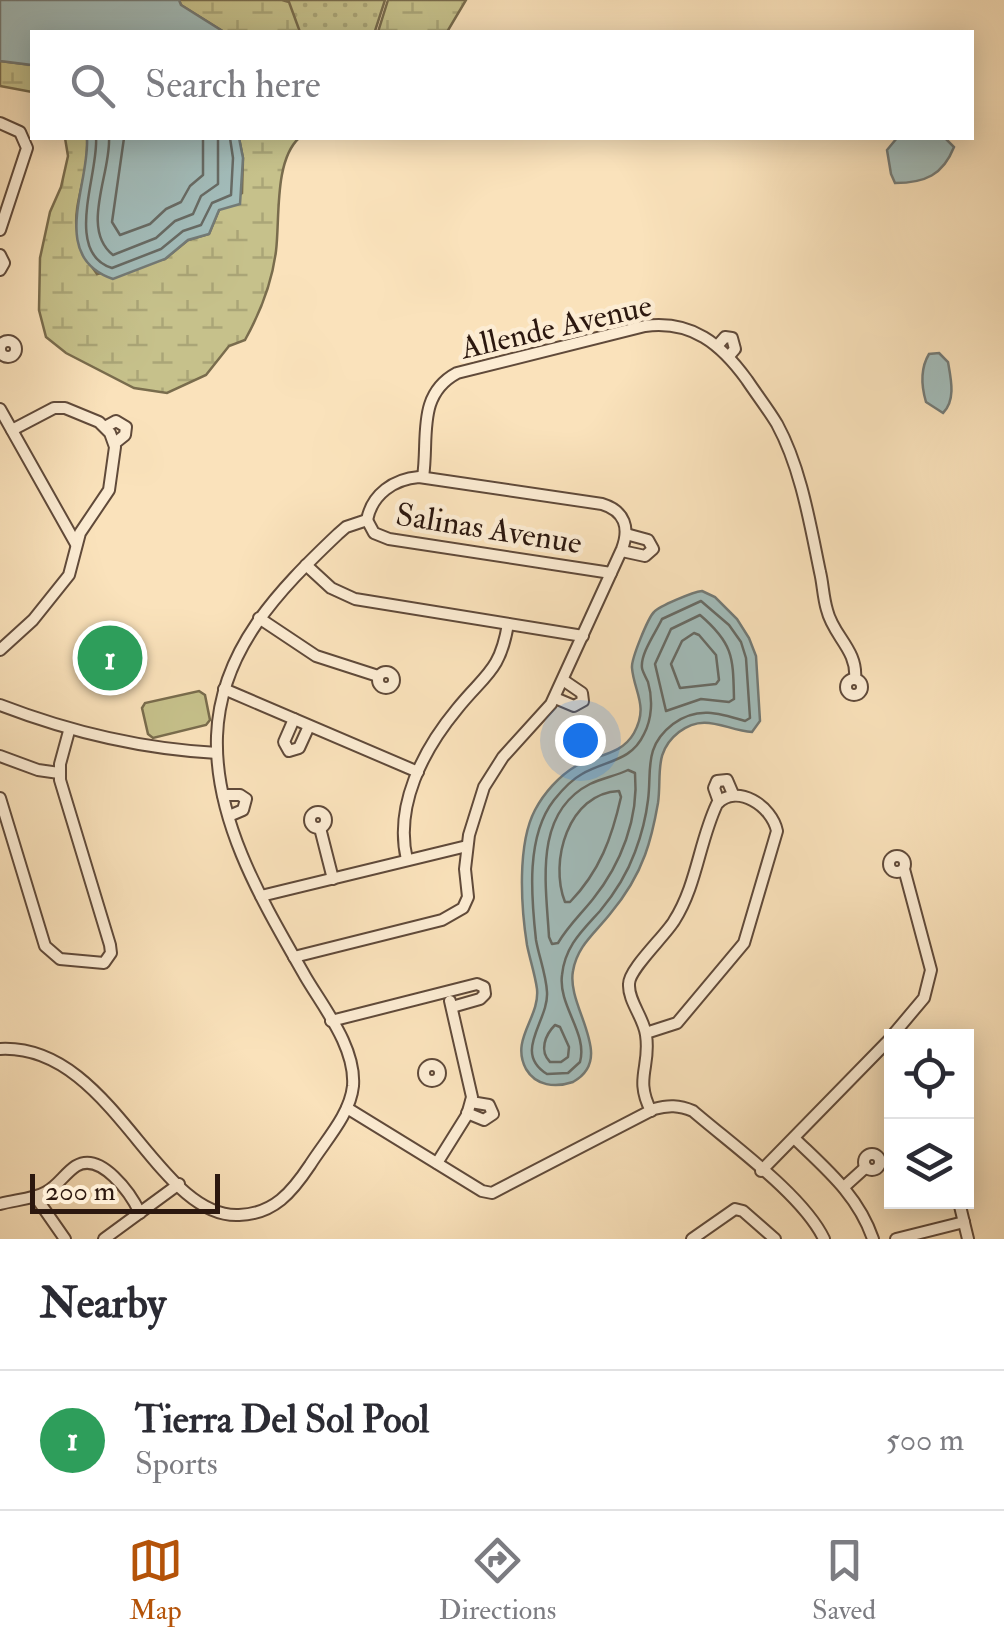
<!DOCTYPE html>
<html lang="en">
<head>
<meta charset="utf-8">
<style>
	:root { --surface:#fff; --page:#f2f2f3; --text:#2b2b33; --muted:#7c7c81; --line:#e1e1e2; --accent:#b45309 }
	body { margin:0; font-family:"IM FELL Double Pica",serif; background:var(--page); color:var(--text) }
	.controls { position:absolute; right:30px; bottom:30px; display:grid; overflow:hidden; border-radius:0px; box-shadow:0 5px 25px #0003 }
	.controls button { width:90px; height:90px; display:grid; place-items:center; padding:0; border:0; border-bottom:2px solid var(--line); background:var(--surface); color:var(--text); font:50px sans-serif }
	.scale { position:absolute; left:30px; bottom:25px; width:190px; box-sizing:border-box; padding-left:10px; border:5px solid #2c180f; border-top:0; font-size:28px; line-height:35px; white-space:nowrap; color:#2c180f; -webkit-text-stroke:8px #fcecd3; paint-order:stroke }
	.you { position:absolute; left:580px; top:740px; width:35px; height:35px; margin:-25px; border:8px solid #fff; border-radius:50%; background:#1a73e8; box-shadow:0 0 0 15px #1a73e833 }
	.badge { display:grid; place-items:center; width:65px; height:65px; border-radius:50%; background:var(--accent); color:#fff; font-size:32px; font-weight:700 }
	.pin { position:absolute; translate:-50% -50%; border:5px solid #fff; box-shadow:0 2px 10px #0006 }
	.list { margin:0; padding:0; list-style:none }
	h2 { display:flex; justify-content:space-between; align-items:center; height:130px; margin:0; padding:0 40px; font-size:42px }
	h2 small { font-size:32px; font-weight:400; color:var(--muted) }
	.list li { display:grid; grid-template-columns:65px 1fr auto; gap:30px; align-items:center; box-sizing:border-box; height:140px; padding:0 40px; border-top:2px solid var(--line) }
	.list b { display:block; font-size:38px; white-space:nowrap }
	.list p { margin:0; font-size:32px; white-space:nowrap; color:var(--muted) }
	.list em { font-size:32px; font-style:normal; color:var(--muted) }
	.icon { flex:none; width:55px; height:55px; fill:none; stroke:currentColor; stroke-width:2; stroke-linecap:round; stroke-linejoin:round }
	.map { position:relative; flex:none; width:1004px; height:1239px; overflow:hidden }
	.search { position:absolute; background:var(--surface); box-shadow:0 5px 25px #0003; left:30px; right:30px; top:30px; height:110px; display:flex; align-items:center; gap:25px; box-sizing:border-box; padding:0 35px; border-radius:0px; color:var(--muted); font-size:38px }
	.sheet { height:270px; background:var(--surface) }
	nav { display:flex; justify-content:space-around; align-items:center; box-sizing:border-box; height:140px; border-top:2px solid var(--line); background:var(--surface); font-size:28px; color:var(--muted) }
	nav a { display:grid; justify-items:center; gap:5px }
	nav .on { color:var(--accent) }
	.map>svg:first-child { display:block }
</style>
</head>
<body>
<div class="map">
<svg width="1004" height="1239" viewBox="0 0 1004 1239">
	<defs>
		<pattern id="grass-dots" width="8" height="8" patternUnits="userSpaceOnUse" patternTransform="scale(2.5)"><rect width="8" height="8" fill="#c6c18b"/><path d="M2 2h.1M6 6h.1" fill="none" stroke="#aaa577" stroke-width="1.8" stroke-linecap="round"/></pattern>
		<pattern id="wetland-marsh" width="20" height="14" patternUnits="userSpaceOnUse" patternTransform="scale(2.5)"><rect width="20" height="14" fill="#c6c18b"/><path d="M1 5h8M5 5V1M11 12h8M15 12V8" fill="none" stroke="#aaa577"/></pattern>
	</defs>
	<rect width="100%" height="100%" fill="#fae2bb"/>
	<filter id="stains"><feTurbulence type="fractalNoise" baseFrequency=".002" numOctaves="4"/><feColorMatrix values="0 0 0 0 .2 0 0 0 0 .09 0 0 0 0 .02 0 0 0 .5 -.17"/></filter>
	<radialGradient id="worn" r=".72"><stop offset=".6" stop-color="#630" stop-opacity="0"/><stop offset="1" stop-color="#630" stop-opacity=".3"/></radialGradient>
	<polygon fill="url(#grass-dots)" stroke="#796c4d" stroke-width="2.5" points="256,0 385,0 375,31 365,32 300,32"/>
	<g fill="url(#wetland-marsh)" stroke="#796c4d" stroke-width="2.5">
		<polygon points="179,0 282,0 289,2 300,32 224,32 181,5"/>
		<polygon points="388,0 466,0 447,32 378,32"/>
		<polygon points="0,61 32,65 32,92 0,86"/>
		<path d="M65 138H87C90 194 55 220 97 274L165 259 188 240 209 234 219 210 242 193 243 158 239 138H299C274 161 280 219 276 251 272 283 260 313 245 340L229 346 206 375 167 393 134 388 66 353 46 337 39 310 40 258 50 212 61 187 68 156Z"/>
	</g>
	<polygon fill="#c6c18b" stroke="#796c4d" stroke-width="2.5" points="199,691 205,695 210,720 206,725 153,738 148,734 142,708 145,703"/>
	<g fill="#a2bcba" stroke="#737a76" stroke-width="2.5">
		<polygon points="0,0 179,0 181,5 224,32 32,32 32,65 0,61"/>
		<path d="M87 138H239L243 158 240 204 219 210 209 234 188 240 165 259 113 279C48 257 90 184 87 138Z"/>
		<path d="M897 138H945L954 147C943 175 925 183 895 183L891 174 887 150Z"/>
		<path d="M939 353 948 362C951 379 956 400 943 413L926 402C921 385 920 369 929 354Z"/>
		<path d="M702 591 715 597 737 619 749 638 756 656 760 721 752 732C725 730 705 712 679 732 653 752 662 776 658 803 655 820 651 839 645 855 637 877 625 896 610 914 595 933 577 946 573 971 566 1007 617 1058 573 1082 555 1088 536 1086 526 1069 510 1039 540 1018 537 989 535 974 530 960 527 945 521 907 517 844 535 810 544 793 559 776 576 766 596 754 621 756 634 733 649 706 634 692 632 668 631 659 648 618 654 612 659 606 693 592 702 591Z"/>
	</g>
	<g fill="none" stroke-linecap="round" stroke-linejoin="round">
		<g stroke="#676a64" stroke-width="2.5">
			<path d="M96 138C99 172 63 253 112 268L161 249 183 231 201 225 212 203 231 195 233 158 230 138"/>
			<path d="M109 138C111 173 80 229 113 255L156 238 175 221 193 214 201 196 218 184V138"/>
			<polyline points="124,138 112,222 120,235 150,224 166,209 181,202 190,186 203,175 203,138"/>
			<path d="M701 601 729 625 741 642 746 658 750 718 745 721C719 713 697 706 673 724 643 747 652 771 648 800 646 817 641 836 635 852 627 874 615 893 600 911 582 931 565 946 562 975 558 1006 588 1033 580 1062L568 1073 547 1074C512 1052 549 1021 547 992 546 974 539 957 536 940 531 895 526 836 554 800 562 790 571 780 582 774 606 760 631 762 644 734 652 719 653 699 648 682 647 680 642 670 642 668 640 654 656 632 662 619Z"/>
			<path d="M700 615C734 644 733 658 734 699L729 702 701 699 666 711 655 664 671 629Z"/>
			<polygon points="694,633 699,635 716,655 719,680 716,684 680,688 671,664 682,641"/>
			<path d="M628 770 635 773C639 818 621 864 593 899 581 914 568 926 558 943L552 944 549 937C546 884 533 813 590 784 602 778 616 776 628 770Z"/>
			<path d="M619 791 621 797C612 837 600 871 570 902H565C549 862 568 793 619 791Z"/>
			<path d="M555 1025 560 1027 569 1047 568 1057 561 1062H550C539 1051 545 1035 555 1025Z"/>
		</g>
		<defs>
			<g id="minor">
				<polyline points="0,123 20,132 27,148 0,230"/>
				<polyline points="0,255 4,263 0,270"/>
				<circle cx="8" cy="349" r="8"/>
				<polyline points="718,345 725,337 732,338 735,349 729,356"/>
				<polyline points="0,409 76,544"/>
				<polyline points="105,427 116,421 126,427 125,435 115,443"/>
				<path d="M423 477C429 438 416 395 457 373L645 326C692 320 721 344 747 380 757 395 768 409 777 424 801 468 810 524 820 572 823 584 823 597 827 610 833 636 858 650 855 679"/>
				<polyline points="367,520 374,533 389,539 611,573"/>
				<polyline points="622,551 645,556 653,549 648,540 626,534"/>
				<polyline points="306,565 331,588 355,599 583,636"/>
				<polyline points="259,618 316,656 378,676"/>
				<polyline points="0,650 33,620 69,575 80,533 109,490 115,447 110,433 99,422 65,408 54,408 12,430"/>
				<circle cx="386" cy="680" r="8"/>
				<circle cx="854" cy="687" r="8"/>
				<polyline points="224,689 418,772"/>
				<polyline points="555,698 574,706 583,701 582,693 563,680"/>
				<path d="M0 705C70 732 141 749 217 753"/>
				<polyline points="294,719 284,742 289,751 299,748 309,726"/>
				<polyline points="0,756 38,770 59,773"/>
				<polyline points="223,795 240,795 246,799 243,810 229,816"/>
				<polyline points="0,798 45,946 60,959 104,963 111,953 110,945 60,780 60,764 69,731"/>
				<polyline points="719,802 714,788 717,781 727,780 733,794"/>
				<circle cx="318" cy="820" r="8"/>
				<polyline points="320,828 333,879"/>
				<circle cx="897" cy="864" r="8"/>
				<path d="M407 860C394 806 423 750 457 709 485 674 500 672 508 624"/>
				<polyline points="261,896 467,846"/>
				<path d="M294 957 442 920 463 908 468 897 465 869 469 835 484 787 503 757 551 704 622 549C630 528 625 511 602 504L419 477C394 479 372 494 367 520"/>
				<polyline points="331,1021 477,984 484,987 485,994 480,999 452,1007"/>
				<path d="M646 1033 677 1023 744 943 777 831C772 806 737 783 717 804 699 842 697 885 674 921 665 936 629 969 629 984 628 1001 644 1018 646 1035 651 1067 634 1078 651 1111"/>
				<polyline points="892,1036 924,998 931,970 904,869"/>
				<path d="M0 1049C112 1043 156 1219 239 1215 274 1214 292 1192 310 1165 325 1141 350 1115 353 1086 356 1047 323 1007 305 976 264 904 214 822 217 736 220 650 279 590 338 534L346 527 367 520"/>
				<circle cx="432" cy="1073" r="8"/>
				<path d="M347 1108 482 1191 492 1193 654 1109C668 1105 679 1105 693 1111 731 1144 803 1195 824 1239"/>
				<polyline points="467,1113 484,1120 493,1114 489,1105 471,1102"/>
				<path d="M794 1138C826 1169 858 1195 873 1239"/>
				<circle cx="872" cy="1162" r="8"/>
				<polyline points="437,1163 467,1115 472,1097 450,1001"/>
				<polyline points="761,1171 892,1037"/>
				<polyline points="845,1186 866,1167"/>
				<polyline points="35,1196 65,1239"/>
				<polyline points="959,1202 968,1239"/>
				<path d="M0 1204C14 1200 34 1199 46 1192 58 1186 65 1173 76 1166 101 1151 131 1194 140 1213"/>
				<polyline points="104,1239 179,1184"/>
				<polyline points="692,1239 735,1209 743,1211 775,1239"/>
				<polyline points="896,1239 964,1222"/>
			</g>
		</defs>
		<use href="#minor" stroke="#604a3a" stroke-width="14"/>
		<use href="#minor" stroke="#fcecd3" stroke-width="10"/>
	</g>
	<g text-anchor="middle" stroke-width="9" stroke-linejoin="round" paint-order="stroke">
		<g font-size="32" fill="#2c180f" stroke="#fcecd3">
			<text transform="translate(556 326) rotate(-13)" y="11">Allende Avenue</text>
			<text transform="translate(489 528) rotate(9)" y="11">Salinas Avenue</text>
		</g>
	</g>
	<rect width="100%" height="100%" filter="url(#stains)"/>
	<rect width="100%" height="100%" fill="url(#worn)"/>
</svg>
<div class="controls">
<button><svg class="icon" aria-label="locate" viewBox="0 0 24 24"><circle cx="12" cy="12" r="6"/><path d="M12 2v4M12 18v4M2 12h4M18 12h4"/></svg></button>
<button><svg class="icon" aria-label="layers" viewBox="0 0 24 24"><path d="M12 4l9 5-9 5-9-5zM3 14l9 5 9-5"/></svg></button>
</div>
<div class="scale">200 m</div>
<div class="you"></div>
<div class="pin badge" style="left:110px;top:658px;background:#2e9e5b">1</div>
<div class="search"><svg class="icon" aria-label="search" viewBox="0 0 24 24"><circle cx="10" cy="10" r="6"/><path d="M15 15l6 6"/></svg>Search here</div>
</div>
<section class="sheet">
<h2>Nearby<small></small></h2>
<ul class="list">
<li><span class="badge" style="background:#2e9e5b">1</span><div><b>Tierra Del Sol Pool</b><p>Sports</p></div><em>500 m</em></li>
</ul>
</section>
<nav>
<a class="on"><svg class="icon" aria-label="map" viewBox="0 0 24 24"><path d="M3 6l6-2 6 2 6-2v14l-6 2-6-2-6 2zM9 4v14M15 6v14"/></svg>Map</a>
<a><svg class="icon" aria-label="directions" viewBox="0 0 24 24"><path d="M12 3l9 9-9 9-9-9zM9 14v-3h6M13 9l2 2-2 2"/></svg>Directions</a>
<a><svg class="icon" aria-label="saved" viewBox="0 0 24 24"><path d="M7 4h10v16l-5-4-5 4z"/></svg>Saved</a>
</nav>
</body>
</html>
